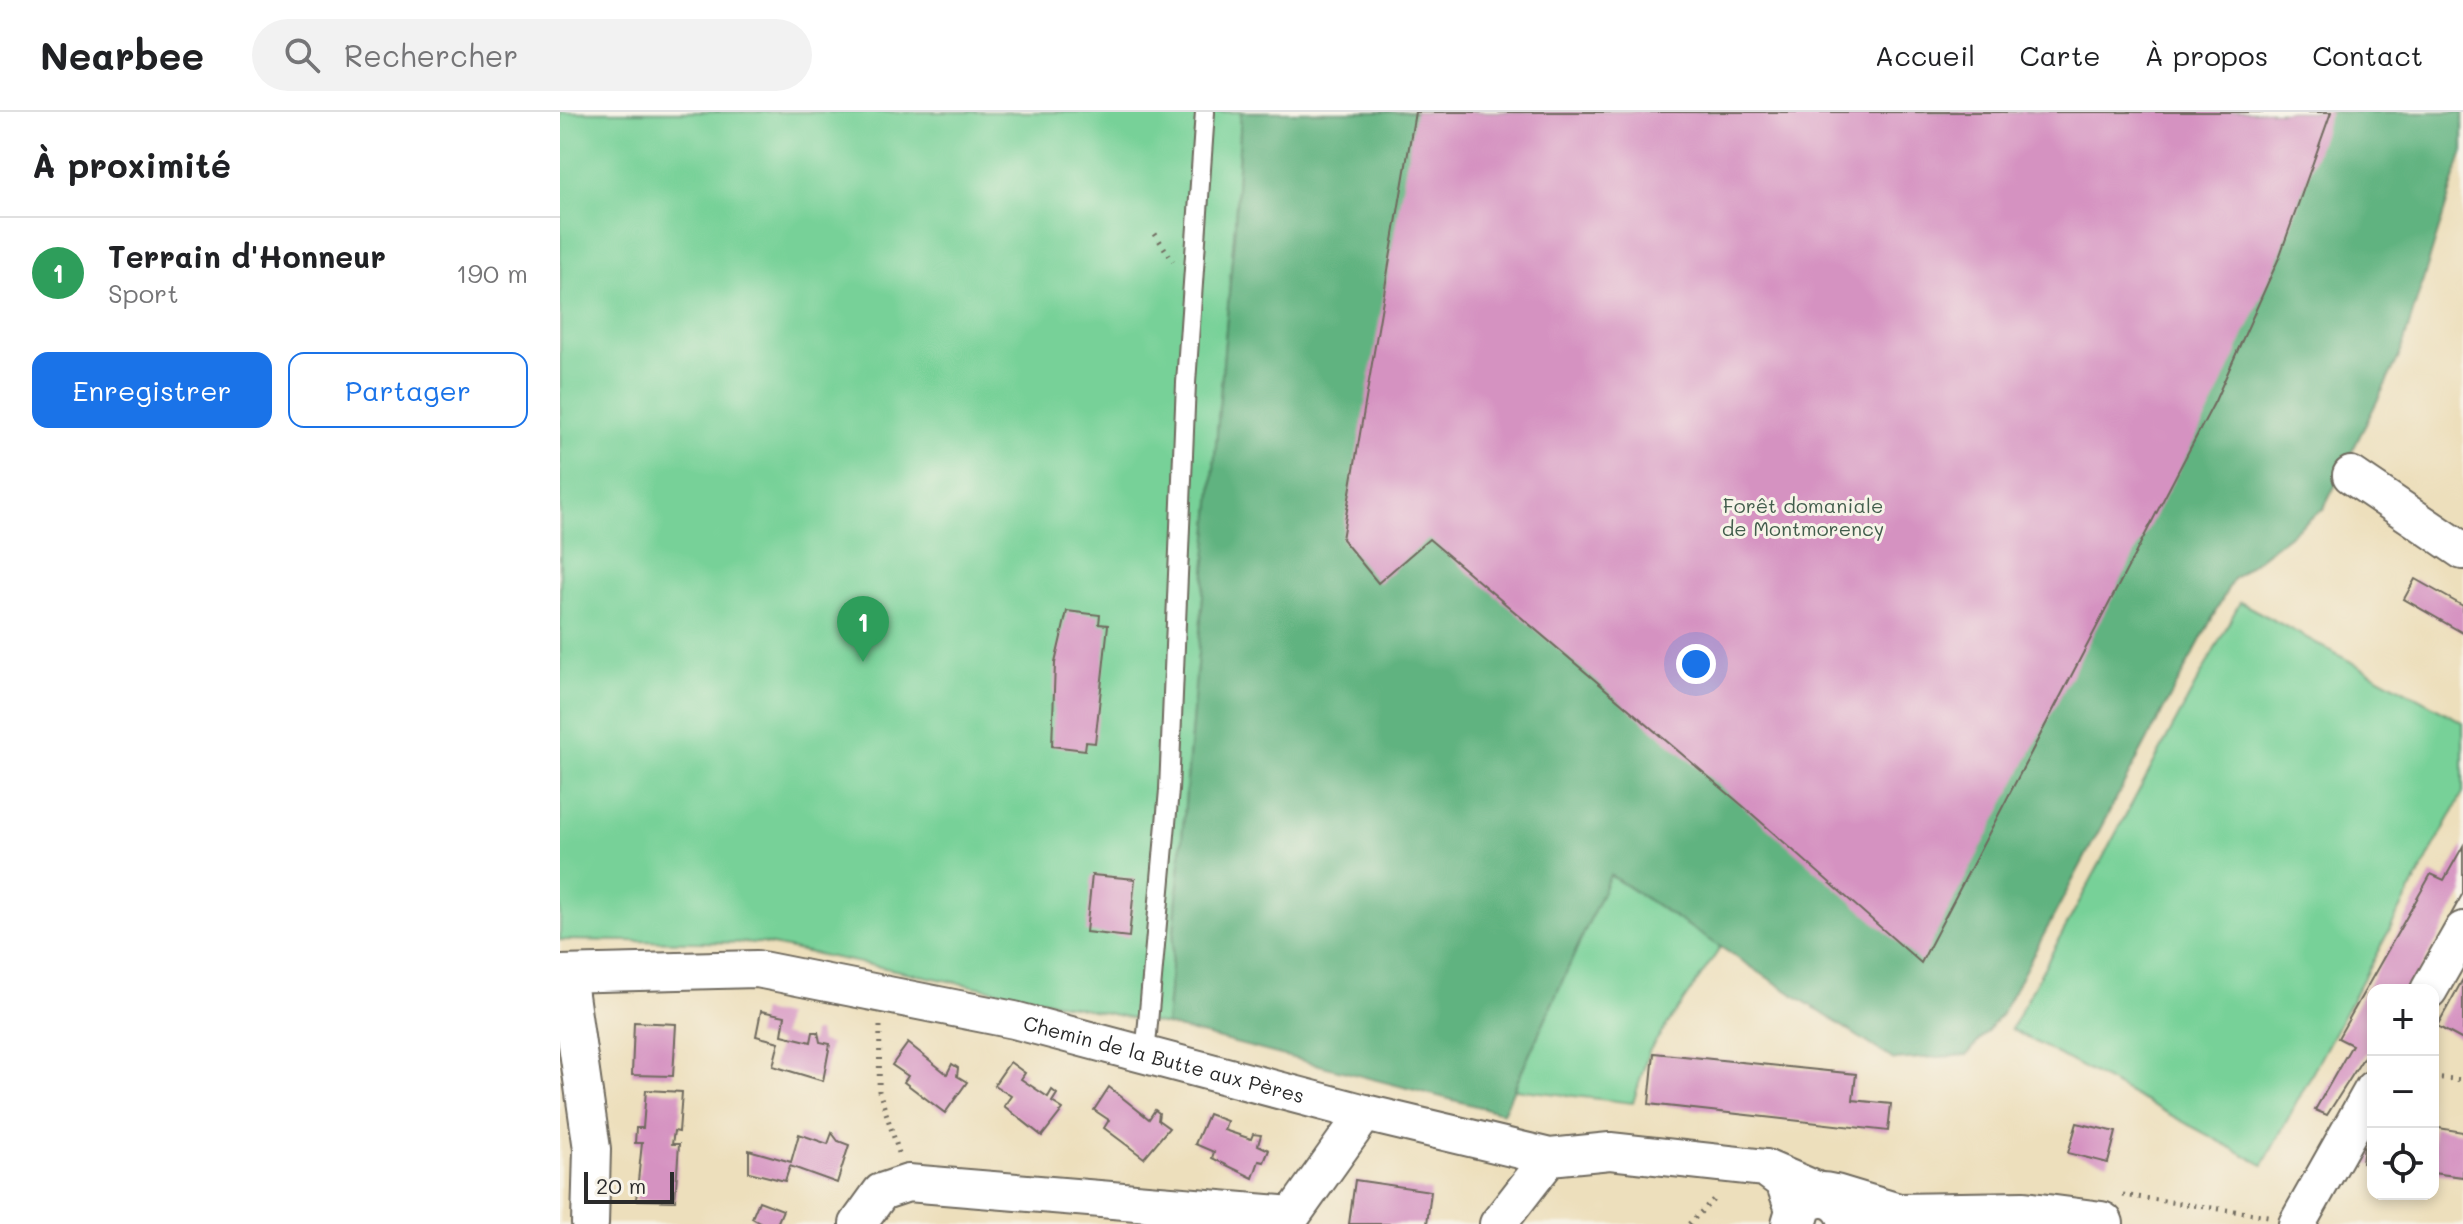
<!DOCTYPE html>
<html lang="fr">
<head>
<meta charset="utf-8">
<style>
	:root { --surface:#fff; --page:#f2f2f2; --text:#202124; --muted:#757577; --line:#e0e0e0; --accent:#1a73e8 }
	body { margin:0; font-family:Mali,sans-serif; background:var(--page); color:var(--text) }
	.controls { position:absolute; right:24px; bottom:24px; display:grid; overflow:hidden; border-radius:16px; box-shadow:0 4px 12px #0003 }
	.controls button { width:72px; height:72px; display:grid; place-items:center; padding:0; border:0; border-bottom:2px solid var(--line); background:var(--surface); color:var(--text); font:40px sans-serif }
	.scale { position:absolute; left:24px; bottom:20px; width:90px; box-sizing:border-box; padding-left:8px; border:4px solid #2b2b2b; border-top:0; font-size:22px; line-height:28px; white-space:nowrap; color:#2b2b2b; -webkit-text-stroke:6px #f7f3e8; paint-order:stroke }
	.you { position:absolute; left:1136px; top:552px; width:28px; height:28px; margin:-20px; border:6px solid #fff; border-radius:50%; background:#1a73e8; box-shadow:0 0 0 12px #1a73e833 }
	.badge { display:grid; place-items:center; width:52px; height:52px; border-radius:50%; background:var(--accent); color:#fff; font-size:26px; font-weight:700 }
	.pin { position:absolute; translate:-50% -66px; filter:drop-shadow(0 2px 4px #0008) }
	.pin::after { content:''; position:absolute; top:42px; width:28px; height:24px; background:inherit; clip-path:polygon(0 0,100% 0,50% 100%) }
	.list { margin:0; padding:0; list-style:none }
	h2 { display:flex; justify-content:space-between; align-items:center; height:104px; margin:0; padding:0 32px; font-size:34px }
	h2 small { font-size:26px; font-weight:400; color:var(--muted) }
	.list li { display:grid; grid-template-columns:52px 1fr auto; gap:24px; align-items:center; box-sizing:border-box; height:112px; padding:0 32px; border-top:2px solid var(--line) }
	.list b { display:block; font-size:30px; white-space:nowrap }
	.list p { margin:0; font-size:26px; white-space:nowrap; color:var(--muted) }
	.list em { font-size:26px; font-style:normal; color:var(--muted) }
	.actions { display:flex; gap:16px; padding:24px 32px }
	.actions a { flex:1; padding:18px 0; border:2px solid var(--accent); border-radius:16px; text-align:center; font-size:28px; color:var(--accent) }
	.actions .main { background:var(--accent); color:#fff }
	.icon { flex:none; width:44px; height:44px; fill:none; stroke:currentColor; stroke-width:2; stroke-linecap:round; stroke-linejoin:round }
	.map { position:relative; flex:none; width:1903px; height:1112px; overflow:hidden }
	header { display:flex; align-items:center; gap:48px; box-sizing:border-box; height:112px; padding:0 40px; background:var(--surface); border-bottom:2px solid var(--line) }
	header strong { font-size:38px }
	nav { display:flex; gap:44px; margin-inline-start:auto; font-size:28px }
	.search { width:560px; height:72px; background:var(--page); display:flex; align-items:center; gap:20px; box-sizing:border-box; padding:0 28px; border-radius:44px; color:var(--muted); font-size:30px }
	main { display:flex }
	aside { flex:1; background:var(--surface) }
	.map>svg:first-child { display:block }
</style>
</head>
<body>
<header>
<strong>Nearbee</strong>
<div class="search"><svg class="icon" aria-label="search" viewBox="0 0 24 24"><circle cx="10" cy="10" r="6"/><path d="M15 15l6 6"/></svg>Rechercher</div>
<nav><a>Accueil</a><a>Carte</a><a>À propos</a><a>Contact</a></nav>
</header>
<main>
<aside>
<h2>À proximité<small></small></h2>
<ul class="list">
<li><span class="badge" style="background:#2e9e5b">1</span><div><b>Terrain d'Honneur</b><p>Sport</p></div><em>190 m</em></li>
</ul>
<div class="actions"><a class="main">Enregistrer</a><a>Partager</a></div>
</aside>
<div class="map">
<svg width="1903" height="1112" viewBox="0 0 1903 1112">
	<rect width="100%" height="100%" fill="#f7f3e8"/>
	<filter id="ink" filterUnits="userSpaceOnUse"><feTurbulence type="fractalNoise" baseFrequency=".0125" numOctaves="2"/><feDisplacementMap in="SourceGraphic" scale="16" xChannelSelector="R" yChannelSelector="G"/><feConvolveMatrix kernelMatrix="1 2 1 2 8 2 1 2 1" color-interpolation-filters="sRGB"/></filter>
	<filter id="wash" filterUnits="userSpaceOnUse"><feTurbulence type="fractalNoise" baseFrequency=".006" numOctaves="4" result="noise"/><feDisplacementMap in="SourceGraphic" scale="32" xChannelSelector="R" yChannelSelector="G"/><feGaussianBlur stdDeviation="1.8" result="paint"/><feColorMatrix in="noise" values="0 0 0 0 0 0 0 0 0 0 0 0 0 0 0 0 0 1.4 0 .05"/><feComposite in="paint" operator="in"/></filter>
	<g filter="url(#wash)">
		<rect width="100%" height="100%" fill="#eddfbc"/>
		<g fill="#77d198" stroke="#517e62" stroke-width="2">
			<polygon points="0,0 681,0 675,112 606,913 202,831 0,828"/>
			<polygon points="1680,490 1903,610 1903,681 1703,1053 1451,917"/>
			<polygon points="1049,763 1161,835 1089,939 1073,991 954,977"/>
		</g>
		<polygon fill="#61b380" stroke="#466f56" stroke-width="2" points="681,0 1903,0 1903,39 1840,243 1764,396 1673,467 1441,903 1407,943 1334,948 1050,763 943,1001 606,913 675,112"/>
		<g id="blocks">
			<g fill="#d592c1">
				<polygon points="855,0 1771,0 1719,146 1655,289 1361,851 1184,695 869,427 818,471 782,427"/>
				<polygon points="1855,467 1903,494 1903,521 1844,487"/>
				<polygon points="507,499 540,503 539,512 548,513 535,631 526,630 525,638 492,634 495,551"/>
				<polygon points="1903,734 1903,781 1849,878 1813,878 1813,943 1807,940 1767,1003 1755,998 1792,933 1778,926 1871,762 1884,768"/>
				<polygon points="532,763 575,767 569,825 526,820"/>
				<polygon points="1903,867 1903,928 1877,914"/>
				<polygon points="201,899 225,904 222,923 251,930 253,920 258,920 260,930 270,932 263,969 213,954 219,930 196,924"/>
				<polygon points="74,910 116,912 113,964 72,963"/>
				<polygon points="348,931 387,962 392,952 398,956 397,964 407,970 385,1001 344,970 348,964 332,953"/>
				<polygon points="1094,941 1296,962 1293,988 1331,992 1328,1019 1089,992"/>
				<polygon points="450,950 465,961 461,967 488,985 492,978 497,982 492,990 503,997 482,1024 444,994 451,984 434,973"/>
				<polygon points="549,975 589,1007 595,998 599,1001 598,1008 609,1016 584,1046 544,1016 549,1008 534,998"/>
				<polygon points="86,978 122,980 119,1020 114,1019 112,1032 119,1032 115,1089 76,1088 82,1031 75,1031 76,1016 83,1016"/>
				<polygon points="648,1002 667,1009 664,1018 691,1027 693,1022 701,1023 698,1033 709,1038 704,1050 699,1049 693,1066 652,1046 654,1040 635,1032"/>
				<polygon points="1813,1007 1813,1052 1802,1051 1804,1034 1798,1034"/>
				<polygon points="1517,1011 1556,1020 1548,1051 1508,1041"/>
				<polygon points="1873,1015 1903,1020 1903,1065 1873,1061"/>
				<polygon points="272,1021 278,1029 289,1033 277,1071 230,1054 225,1069 189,1060 189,1038 231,1050 239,1022 268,1032"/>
				<polygon points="795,1068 871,1079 867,1112 789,1112"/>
				<polygon points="199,1089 223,1098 217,1112 203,1112 192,1106"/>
			</g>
		</g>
	</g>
	<g filter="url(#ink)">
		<use href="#blocks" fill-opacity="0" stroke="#6f6a5e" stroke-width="2"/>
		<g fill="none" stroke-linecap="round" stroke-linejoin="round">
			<defs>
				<polyline id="lane" points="585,944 609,678 626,271 645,0"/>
				<g id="street">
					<polyline points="1791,363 1903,439"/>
					<path id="s1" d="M0 862 197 857 454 908 805 1001 990 1045 1050 1039 1205 1056"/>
					<polyline points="7,862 32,1037 30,1112"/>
					<polyline points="1869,878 1903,818"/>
					<polyline points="1235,1100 1224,1070 1205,1056 1266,1082"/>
					<polyline points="298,1112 321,1080 348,1071 732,1103"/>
					<polyline points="726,1112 805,1001"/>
					<polyline points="938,1112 990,1045"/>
					<polyline points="1737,1112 1813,977"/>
				</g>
				<g id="secondary">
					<polyline points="1275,1085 1338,1104 1464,1102 1541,1112"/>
					<path d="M1234 1112 1240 1092C1259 1076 1282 1082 1290 1106"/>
				</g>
			</defs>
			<use href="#lane" stroke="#6f6a5e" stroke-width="22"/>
			<use href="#street" stroke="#6f6a5e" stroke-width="40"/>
			<use href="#secondary" stroke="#6f6a5e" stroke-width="48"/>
			<g stroke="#6f6a5e" stroke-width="5" stroke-dasharray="2 6" stroke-linecap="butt">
				<polyline points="595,122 613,149"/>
				<polyline points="320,914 319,979 339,1041"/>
				<polyline points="1873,965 1903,968"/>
				<polyline points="1563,1083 1708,1104"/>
				<polyline points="1129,1112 1157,1084"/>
			</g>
			<use href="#lane" stroke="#fff" stroke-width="18"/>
			<use href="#street" stroke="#fff" stroke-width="36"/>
			<use href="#secondary" stroke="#fff" stroke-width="44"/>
		</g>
	</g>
	<g text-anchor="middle" stroke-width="6" stroke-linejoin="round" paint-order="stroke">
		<g font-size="20" fill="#425d4c" stroke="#f7f3e8">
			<text x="1243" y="401">Forêt domaniale<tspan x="1243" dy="23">de Montmorency</tspan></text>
		</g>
		<g font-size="20" fill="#2b2b2b" stroke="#f7f3e8">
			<text dy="7" stroke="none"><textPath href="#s1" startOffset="614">Chemin de la Butte aux Pères</textPath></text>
		</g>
	</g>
</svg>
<div class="controls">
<button>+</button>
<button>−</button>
<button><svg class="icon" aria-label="locate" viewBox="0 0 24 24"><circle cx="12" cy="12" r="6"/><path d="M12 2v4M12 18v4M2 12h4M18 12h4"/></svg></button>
</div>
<div class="scale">20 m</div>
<div class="you"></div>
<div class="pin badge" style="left:303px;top:550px;background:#2e9e5b">1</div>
</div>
</main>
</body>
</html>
